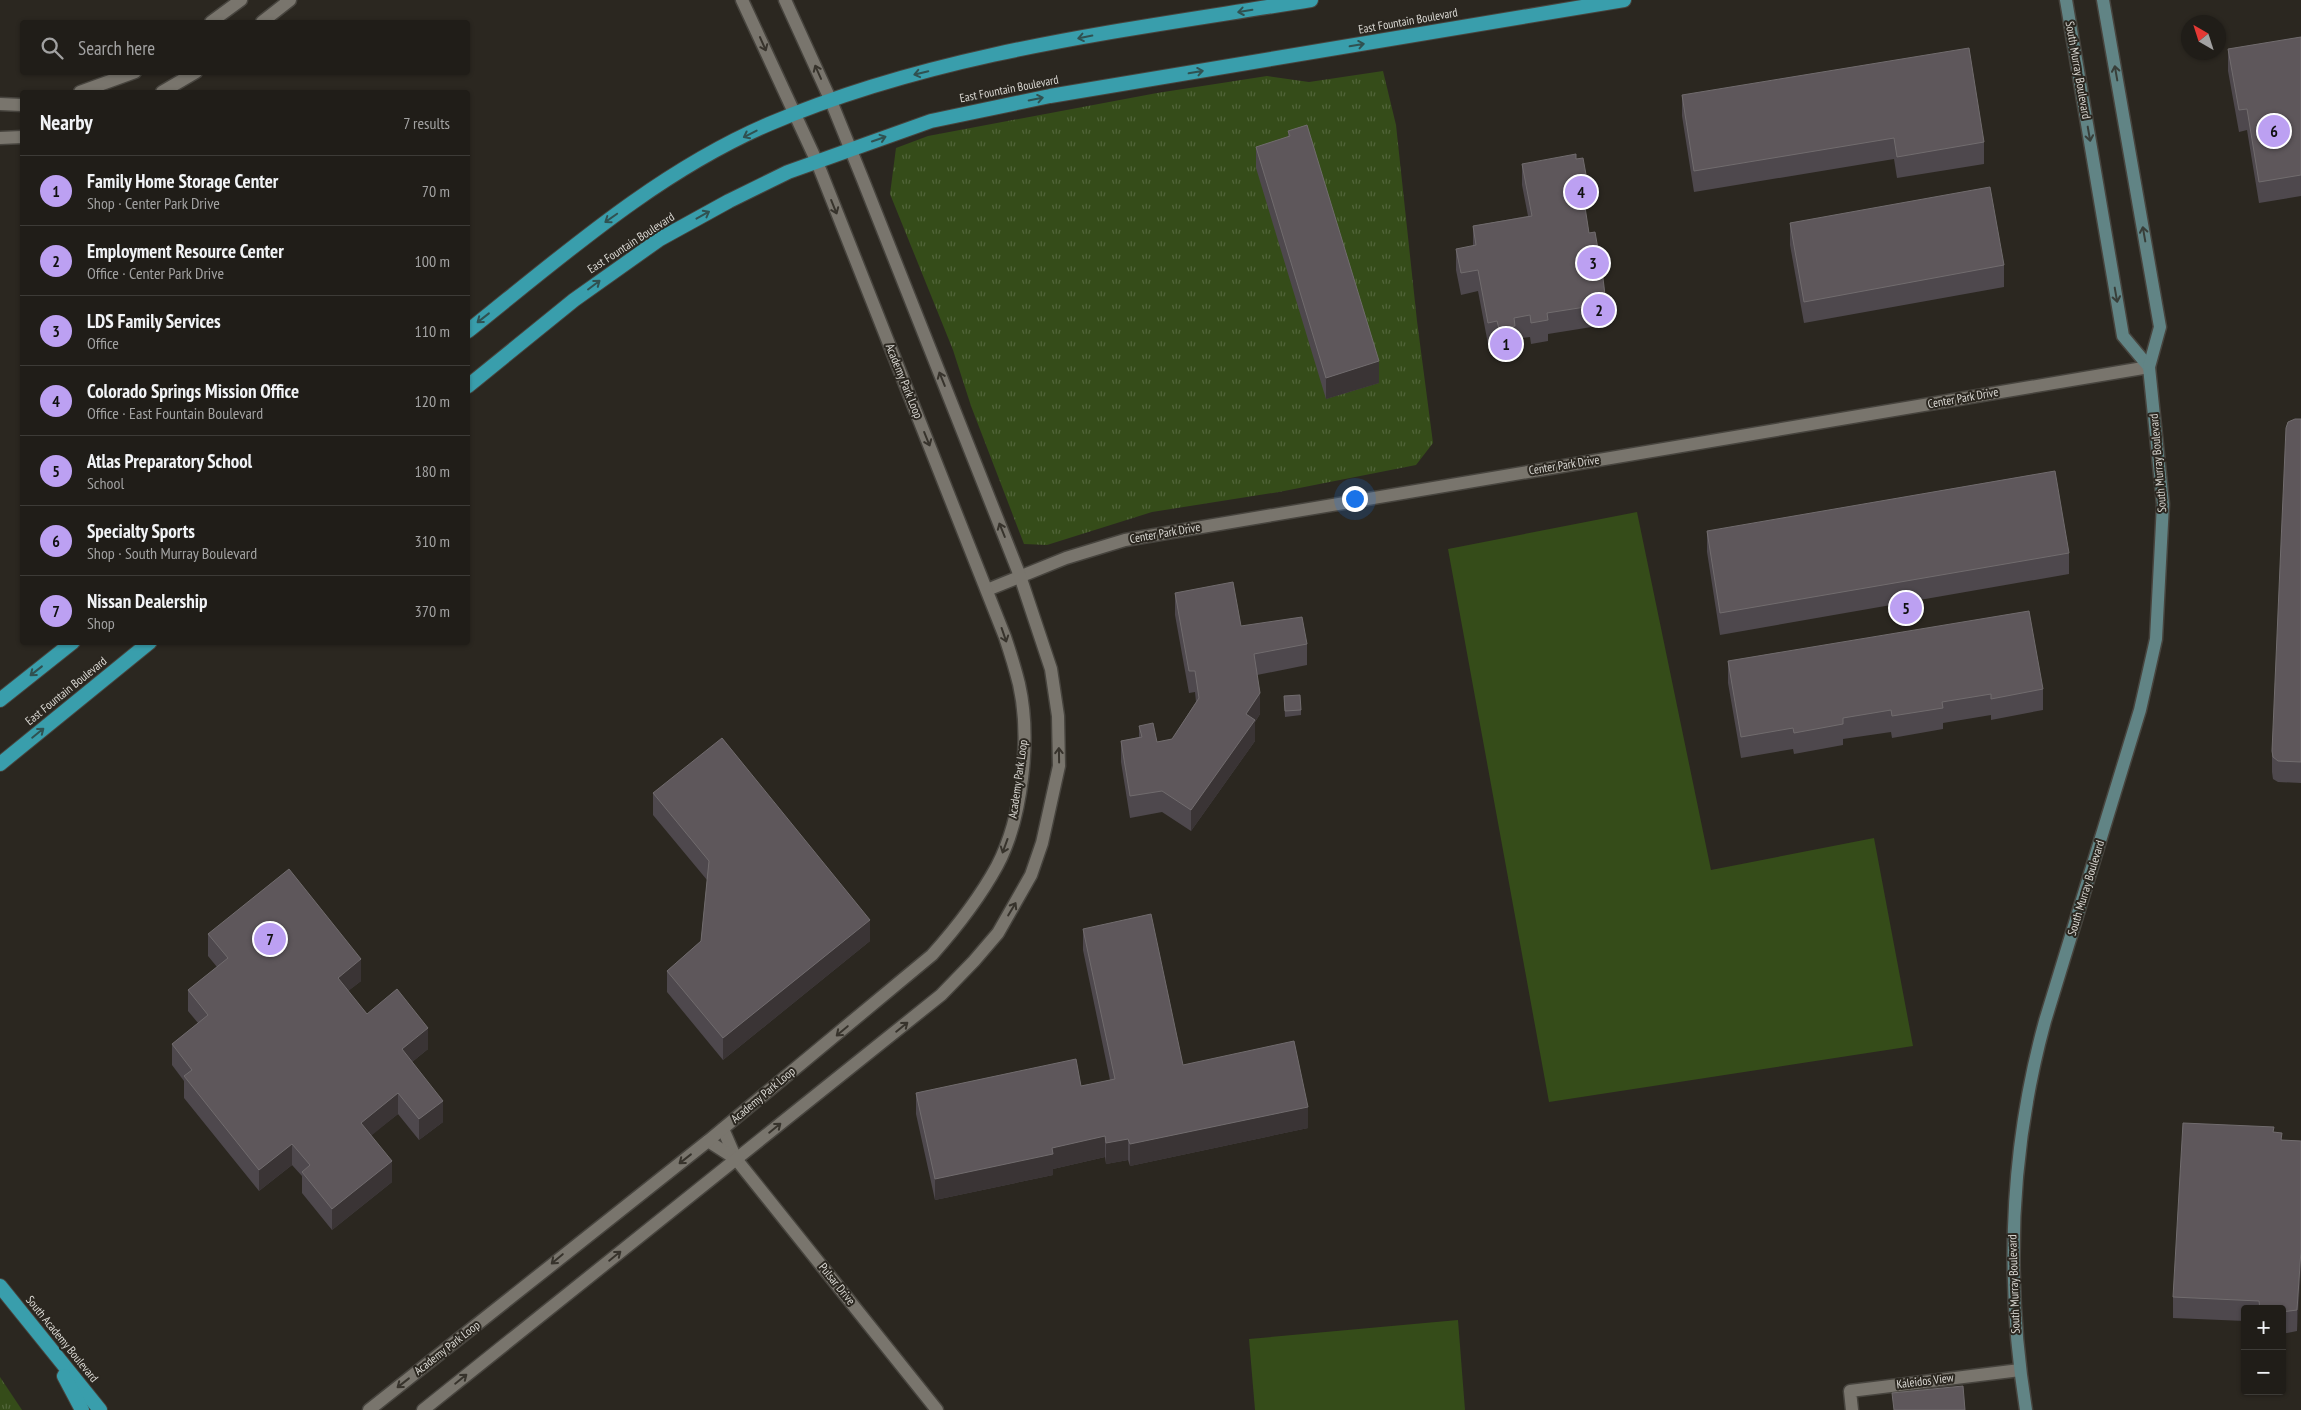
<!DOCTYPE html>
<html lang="en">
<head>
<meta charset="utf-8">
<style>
	:root { --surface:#201d18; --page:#2d2a25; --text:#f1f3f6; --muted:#a2a2a2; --line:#3d3b37; --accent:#bca0f2 }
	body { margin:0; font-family:"PT Sans Narrow",sans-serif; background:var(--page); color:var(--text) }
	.controls { position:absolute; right:15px; bottom:15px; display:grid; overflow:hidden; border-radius:5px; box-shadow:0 1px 4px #0004 }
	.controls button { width:45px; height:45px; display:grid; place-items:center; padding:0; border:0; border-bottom:1px solid var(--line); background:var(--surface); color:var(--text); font:25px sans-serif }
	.compass { position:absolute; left:2181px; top:15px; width:45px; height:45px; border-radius:50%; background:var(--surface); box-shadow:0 1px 4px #0004; rotate:321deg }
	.you { position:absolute; left:1354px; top:498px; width:18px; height:18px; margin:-12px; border:4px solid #fff; border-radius:50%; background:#1a73e8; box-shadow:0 0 0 8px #1a73e833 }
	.badge { display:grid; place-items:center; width:32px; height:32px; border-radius:50%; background:var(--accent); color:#111; font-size:16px; font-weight:700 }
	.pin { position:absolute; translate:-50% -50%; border:2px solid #fff; box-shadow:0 1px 5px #0006 }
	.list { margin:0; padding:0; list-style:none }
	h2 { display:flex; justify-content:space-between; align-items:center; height:65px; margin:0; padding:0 20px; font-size:21px }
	h2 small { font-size:16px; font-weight:400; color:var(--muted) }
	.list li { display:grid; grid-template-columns:32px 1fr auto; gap:15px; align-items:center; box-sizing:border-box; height:70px; padding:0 20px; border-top:1px solid var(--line) }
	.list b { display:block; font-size:19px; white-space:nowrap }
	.list p { margin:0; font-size:16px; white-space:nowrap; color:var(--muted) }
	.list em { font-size:16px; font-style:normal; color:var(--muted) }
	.icon { flex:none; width:28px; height:28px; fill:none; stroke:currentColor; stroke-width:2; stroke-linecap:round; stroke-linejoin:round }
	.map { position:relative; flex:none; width:2301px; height:1410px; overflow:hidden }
	.search { position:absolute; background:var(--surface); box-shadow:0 1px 4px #0004; left:20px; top:20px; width:450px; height:55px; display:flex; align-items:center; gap:12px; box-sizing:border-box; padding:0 18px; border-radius:5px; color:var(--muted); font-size:19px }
	.panel { position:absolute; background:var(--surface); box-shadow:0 1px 4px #0004; left:20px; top:90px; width:450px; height:555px; border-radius:5px }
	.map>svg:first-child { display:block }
</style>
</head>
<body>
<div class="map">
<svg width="2301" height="1410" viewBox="0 0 2301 1410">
	<defs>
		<pattern id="grass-tufts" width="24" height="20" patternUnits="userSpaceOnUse" patternTransform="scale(1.25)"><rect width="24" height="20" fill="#354c19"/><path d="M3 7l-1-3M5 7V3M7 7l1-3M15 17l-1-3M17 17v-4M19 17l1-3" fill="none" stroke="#52653a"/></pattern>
	</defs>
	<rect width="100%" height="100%" fill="#2b2720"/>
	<g fill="url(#grass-tufts)">
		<polygon points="1383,71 1396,125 1417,321 1433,443 1416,465 1279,492 1152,512 1047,545 1024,544 971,406 953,350 890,194 896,148 928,136 1157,93 1267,76 1309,82"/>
		<polygon points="0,1377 22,1410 0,1410"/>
	</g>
	<g fill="#354c19">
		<polygon points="1637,512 1711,870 1874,838 1913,1046 1549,1102 1448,549"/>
		<polygon points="1458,1320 1465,1410 1255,1410 1249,1339"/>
	</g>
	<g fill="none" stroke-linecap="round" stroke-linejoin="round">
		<defs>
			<g id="minor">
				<polyline points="211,22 241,0"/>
				<polyline points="262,22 290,0"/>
				<polyline points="80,92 135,72"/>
				<polyline points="162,92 196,72"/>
				<polyline points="0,104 22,105"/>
				<polyline points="0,138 22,137"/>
				<polyline points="987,590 1066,558 1125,540 2149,367"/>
				<polyline points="723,1129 736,1159 937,1410"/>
				<polyline points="708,1141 736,1159"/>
				<polyline points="1852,1410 1850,1391 2020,1370"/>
			</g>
			<g id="tertiary">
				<path d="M369 1410 708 1141 932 955C957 927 979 899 997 866 1023 817 1031 737 1019 684 1015 668 1010 652 1005 637L817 162 742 0"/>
				<polyline points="423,1410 941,995 974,961 998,933 1031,875 1042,843 1059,766 1058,716 1051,669 1020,576 863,180 831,101 785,0"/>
			</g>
			<g id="secondary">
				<polyline points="2066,0 2123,336 2149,367"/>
				<path d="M2026 1410C2005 1279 2010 1149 2045 1021L2140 710 2156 639 2163 504 2149 367 2160 327 2103 0"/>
			</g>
			<g id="trunk">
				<path d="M468 331C562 256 657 172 769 124 940 51 1129 30 1311 0"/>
				<polyline points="468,386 574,300 660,239 729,201 788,172 931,121 1050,96 1624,0"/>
				<polyline points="0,700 73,642"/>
				<polyline points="0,764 150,642"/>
				<polyline points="0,1286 100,1410"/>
				<polyline points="64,1376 82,1410"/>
			</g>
		</defs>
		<use href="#minor" stroke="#47443e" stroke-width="15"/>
		<use href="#tertiary" stroke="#47443e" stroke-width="15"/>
		<use href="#secondary" stroke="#47443e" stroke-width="15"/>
		<use href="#trunk" stroke="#47443e" stroke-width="16"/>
		<use href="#minor" stroke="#79756d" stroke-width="12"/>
		<use href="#tertiary" stroke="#79756d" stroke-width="12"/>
		<use href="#secondary" stroke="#618485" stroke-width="12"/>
		<use href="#trunk" stroke="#399eac" stroke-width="14"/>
	</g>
	<g fill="#4e484d">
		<polygon points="2301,37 2301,196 2259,203 2247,130 2239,132 2228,71 2228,49"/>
		<polygon points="1682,95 1984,142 1984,164 1897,178 1894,159 1694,192 1682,116"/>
		<polygon points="1288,131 1379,383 1326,399 1256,168 1256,147 1288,137"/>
		<polygon points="1576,159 1587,180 1587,202 1584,202 1589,233 1598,249 1598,270 1593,270 1594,280 1605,295 1605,317 1598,317 1598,326 1548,334 1548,341 1531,344 1530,337 1515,339 1515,347 1499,350 1497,343 1488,344 1478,291 1461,295 1456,270 1456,249 1473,246 1473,226 1528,216 1522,185 1522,164"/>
		<polygon points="1790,223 2004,265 2004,287 1804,323 1790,245"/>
		<polygon points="2301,419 2301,783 2278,782 2273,779 2272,772 2272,751"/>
		<polygon points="1707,531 2069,553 2069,574 1720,635 1707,552"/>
		<polygon points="1175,593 1241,626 1307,644 1307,665 1257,675 1260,714 1255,722 1255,741 1191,831 1162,812 1130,818 1121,762 1121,741 1139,737 1139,726 1157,742 1172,739 1196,702 1195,692 1189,693 1175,615"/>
		<polygon points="1728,661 2043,689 2043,710 1991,720 1991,715 1943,723 1943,729 1892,738 1891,732 1843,739 1843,745 1794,754 1793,749 1741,758 1728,683"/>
		<polygon points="1284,696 1301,710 1301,715 1285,717"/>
		<polygon points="653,793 870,941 723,1060 667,992 667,971 701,941 707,880 653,815"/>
		<polygon points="1083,929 1183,1065 1308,1128 1130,1166 1128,1160 1106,1164 1105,1157 1053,1169 1053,1175 935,1200 916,1114 916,1093 1081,1086 1110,1080 1083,950"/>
		<polygon points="208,934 361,981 348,991 367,1014 428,1049 412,1062 443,1122 419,1140 398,1114 371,1135 392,1182 332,1230 302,1193 302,1176 292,1165 259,1191 184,1098 184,1081 172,1065 172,1044 198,1023 188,1011 188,990 217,967 208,956"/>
		<polygon points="2274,1132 2282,1140 2301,1141 2297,1331 2282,1334 2282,1309 2245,1309 2245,1321 2173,1318 2173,1297"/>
	</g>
	<g fill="#3a3435">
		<polygon points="1379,361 1379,383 1326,399 1326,378"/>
		<polygon points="1260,693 1260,714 1255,722 1255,741 1191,831 1191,810 1246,714"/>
		<polygon points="870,920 870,941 723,1060 723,1038"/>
		<polygon points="361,959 361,981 338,999 338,978"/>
		<polygon points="428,1028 428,1049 402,1070 402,1049"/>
		<polygon points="398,1093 398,1114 361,1144 361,1123"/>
		<polygon points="443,1101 443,1122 419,1140 419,1119"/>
		<polygon points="1308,1107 1308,1128 1130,1166 1130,1144"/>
		<polygon points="1105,1136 1105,1157 1053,1169 1053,1175 935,1200 935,1179 1052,1148"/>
		<polygon points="1128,1139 1128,1160 1106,1164 1106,1143"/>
		<polygon points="292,1144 292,1165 259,1191 259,1170"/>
		<polygon points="392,1161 392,1182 332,1230 332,1209"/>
		<polygon points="2301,1250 2301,1271 2297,1331 2297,1310"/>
	</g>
	<g fill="#5e575b" stroke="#716c6e">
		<polygon points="2301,37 2301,175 2259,182 2247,109 2239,110 2228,49"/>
		<polygon points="1969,48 1984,142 1897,157 1894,138 1694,171 1682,95"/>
		<polygon points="1307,125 1379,361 1326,378 1256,147 1290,136 1288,131"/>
		<polygon points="1576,154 1576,159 1583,158 1587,180 1581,181 1589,233 1595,232 1598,249 1590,250 1594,280 1603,278 1605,295 1597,296 1598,305 1547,313 1548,320 1531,323 1530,315 1514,318 1515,326 1499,329 1497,321 1488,323 1478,270 1461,273 1456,249 1476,245 1473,226 1532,216 1522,164"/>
		<polygon points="1990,187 2004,265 1804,302 1790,223"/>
		<polygon points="2295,419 2301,419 2301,762 2278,761 2273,757 2272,751 2286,428 2288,422"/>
		<polygon points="2055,471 2069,553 1720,613 1707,531"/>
		<polygon points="1233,582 1241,626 1302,617 1307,644 1254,654 1260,693 1246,714 1255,720 1191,810 1162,791 1130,796 1121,741 1142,737 1139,726 1153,723 1157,742 1172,739 1199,698 1195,671 1189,671 1175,593"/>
		<polygon points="2029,611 2043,689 1991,699 1991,694 1942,702 1943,708 1892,716 1891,710 1843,718 1843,724 1794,733 1793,728 1741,737 1728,661"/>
		<polygon points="1300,695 1301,710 1285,711 1284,696"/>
		<polygon points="722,738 870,920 723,1038 667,971 701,941 709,861 653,793"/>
		<polygon points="289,869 361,959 338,978 367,1014 397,989 428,1028 402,1049 443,1101 419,1119 398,1093 361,1123 392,1161 332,1209 302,1172 310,1165 292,1144 259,1170 184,1076 192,1070 172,1044 208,1015 188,990 228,958 208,934"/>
		<polygon points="1151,914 1183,1065 1294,1041 1308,1107 1130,1144 1128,1139 1106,1143 1105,1136 1052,1148 1053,1154 935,1179 916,1093 1076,1059 1081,1086 1115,1079 1083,929"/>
		<polygon points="2183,1123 2274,1127 2273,1132 2282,1133 2281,1140 2301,1141 2301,1250 2297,1310 2282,1312 2282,1309 2260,1309 2259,1301 2173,1297"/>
		<polygon points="1963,1386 1965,1410 1894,1410 1892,1393"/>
	</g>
	<defs><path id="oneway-shaft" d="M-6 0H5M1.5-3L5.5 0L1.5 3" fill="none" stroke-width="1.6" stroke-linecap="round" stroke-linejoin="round" transform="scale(1.25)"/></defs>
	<g stroke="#305151">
		<use href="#oneway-shaft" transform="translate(1245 11) rotate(171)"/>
		<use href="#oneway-shaft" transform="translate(1085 37) rotate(169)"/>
		<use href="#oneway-shaft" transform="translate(1357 45) rotate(-10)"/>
		<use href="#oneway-shaft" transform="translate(1196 72) rotate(-10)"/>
		<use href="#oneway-shaft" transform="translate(921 73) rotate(166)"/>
		<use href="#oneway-shaft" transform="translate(1036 99) rotate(-11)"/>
		<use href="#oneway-shaft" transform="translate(750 134) rotate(153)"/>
		<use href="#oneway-shaft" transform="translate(879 139) rotate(-19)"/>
		<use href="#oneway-shaft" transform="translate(703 215) rotate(-29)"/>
		<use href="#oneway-shaft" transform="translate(611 218) rotate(145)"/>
		<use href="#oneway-shaft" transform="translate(594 285) rotate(-37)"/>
		<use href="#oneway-shaft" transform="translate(483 318) rotate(142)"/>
		<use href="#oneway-shaft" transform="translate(36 671) rotate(142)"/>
		<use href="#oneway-shaft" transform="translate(38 733) rotate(-39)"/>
	</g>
	<g stroke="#37332c">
		<use href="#oneway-shaft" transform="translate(763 44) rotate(66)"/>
		<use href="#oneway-shaft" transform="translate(818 72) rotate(-114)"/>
		<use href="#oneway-shaft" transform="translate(834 207) rotate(68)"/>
		<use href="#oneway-shaft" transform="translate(942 379) rotate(-112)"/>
		<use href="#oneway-shaft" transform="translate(927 439) rotate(68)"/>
		<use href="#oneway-shaft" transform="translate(1002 530) rotate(-112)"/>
		<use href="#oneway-shaft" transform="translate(1004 635) rotate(71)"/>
		<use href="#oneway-shaft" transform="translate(1059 755) rotate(-91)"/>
		<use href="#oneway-shaft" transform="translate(1005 846) rotate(110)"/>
		<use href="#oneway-shaft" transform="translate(1012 909) rotate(-59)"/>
		<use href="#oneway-shaft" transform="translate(902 1027) rotate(-39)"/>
		<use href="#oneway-shaft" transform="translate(842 1031) rotate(140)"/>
		<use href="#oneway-shaft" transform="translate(775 1128) rotate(-39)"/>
		<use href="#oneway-shaft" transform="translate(685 1159) rotate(142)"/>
		<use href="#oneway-shaft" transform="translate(615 1256) rotate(-39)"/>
		<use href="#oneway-shaft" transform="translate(557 1259) rotate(140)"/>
		<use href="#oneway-shaft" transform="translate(461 1379) rotate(-39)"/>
		<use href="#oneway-shaft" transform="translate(403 1383) rotate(142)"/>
	</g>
	<g stroke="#383e39">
		<use href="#oneway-shaft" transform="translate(2116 73) rotate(-100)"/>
		<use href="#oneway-shaft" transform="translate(2089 134) rotate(80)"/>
		<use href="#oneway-shaft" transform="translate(2144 234) rotate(-100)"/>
		<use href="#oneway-shaft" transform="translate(2116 295) rotate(80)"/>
	</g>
	<g text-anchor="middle" stroke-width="4" stroke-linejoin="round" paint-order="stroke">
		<g font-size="12" fill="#dad8d3" stroke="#2b2720">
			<text transform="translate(1408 21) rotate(-10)" y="4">East Fountain Boulevard</text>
			<text transform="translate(2078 70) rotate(80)" y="4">South Murray Boulevard</text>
			<text transform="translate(1009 89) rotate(-11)" y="4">East Fountain Boulevard</text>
			<text transform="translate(631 243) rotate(-33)" y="4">East Fountain Boulevard</text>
			<text transform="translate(904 381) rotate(68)" y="4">Academy Park Loop</text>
			<text transform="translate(1963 398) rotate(-10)" y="4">Center Park Drive</text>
			<text transform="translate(2158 463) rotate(-95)" y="4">South Murray Boulevard</text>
			<text transform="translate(1564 465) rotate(-9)" y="4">Center Park Drive</text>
			<text transform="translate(1165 533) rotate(-10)" y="4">Center Park Drive</text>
			<text transform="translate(66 691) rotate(-39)" y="4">East Fountain Boulevard</text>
			<text transform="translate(1018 779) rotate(-82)" y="4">Academy Park Loop</text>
			<text transform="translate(2086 888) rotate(-73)" y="4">South Murray Boulevard</text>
			<text transform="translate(763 1095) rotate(-40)" y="4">Academy Park Loop</text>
			<text transform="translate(837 1284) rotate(51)" y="4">Pulsar Drive</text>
			<text transform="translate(2014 1284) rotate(-92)" y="4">South Murray Boulevard</text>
			<text transform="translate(62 1339) rotate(51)" y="4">South Academy Boulevard</text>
			<text transform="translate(447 1348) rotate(-38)" y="4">Academy Park Loop</text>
			<text transform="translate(1925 1381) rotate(-7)" y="4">Kaleidos View</text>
		</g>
	</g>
</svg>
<div class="controls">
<button>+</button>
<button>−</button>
</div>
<svg class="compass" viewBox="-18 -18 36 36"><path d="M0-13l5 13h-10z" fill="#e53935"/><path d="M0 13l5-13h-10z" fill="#a2a2a2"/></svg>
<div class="you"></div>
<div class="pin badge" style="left:1506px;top:344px">1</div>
<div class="pin badge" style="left:1599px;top:310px">2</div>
<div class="pin badge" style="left:1593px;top:263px">3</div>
<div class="pin badge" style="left:1581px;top:192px">4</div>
<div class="pin badge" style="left:1906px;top:608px">5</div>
<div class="pin badge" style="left:2274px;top:131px">6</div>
<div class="pin badge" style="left:270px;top:939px">7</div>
<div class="search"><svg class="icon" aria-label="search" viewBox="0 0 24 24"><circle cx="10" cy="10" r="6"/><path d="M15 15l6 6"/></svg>Search here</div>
<section class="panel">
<h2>Nearby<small>7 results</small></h2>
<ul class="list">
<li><span class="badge">1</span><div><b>Family Home Storage Center</b><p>Shop · Center Park Drive</p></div><em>70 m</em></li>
<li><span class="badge">2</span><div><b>Employment Resource Center</b><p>Office · Center Park Drive</p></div><em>100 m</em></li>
<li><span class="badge">3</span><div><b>LDS Family Services</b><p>Office</p></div><em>110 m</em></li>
<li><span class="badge">4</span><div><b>Colorado Springs Mission Office</b><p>Office · East Fountain Boulevard</p></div><em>120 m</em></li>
<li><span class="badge">5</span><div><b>Atlas Preparatory School</b><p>School</p></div><em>180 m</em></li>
<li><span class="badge">6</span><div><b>Specialty Sports</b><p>Shop · South Murray Boulevard</p></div><em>310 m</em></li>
<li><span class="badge">7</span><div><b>Nissan Dealership</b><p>Shop</p></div><em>370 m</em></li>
</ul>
</section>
</div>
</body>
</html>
